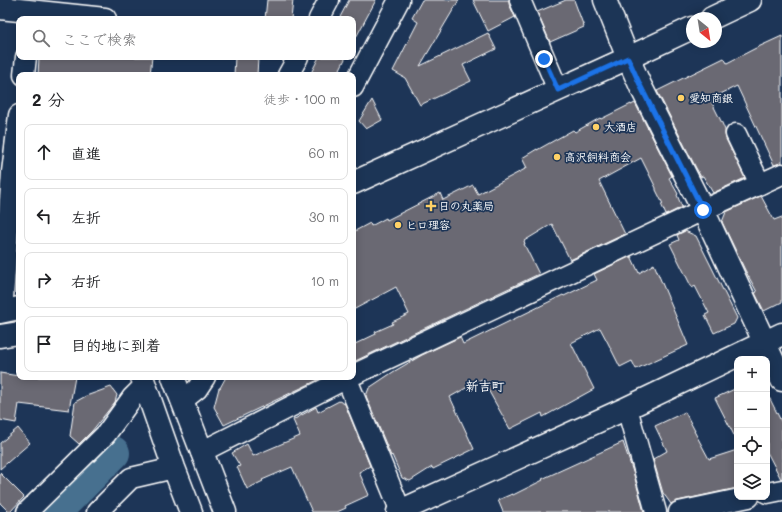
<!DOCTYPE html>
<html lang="ja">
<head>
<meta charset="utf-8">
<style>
	:root { --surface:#fff; --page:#f6f6f6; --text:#202124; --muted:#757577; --line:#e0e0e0 }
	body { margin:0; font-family:Mali,"Klee One",sans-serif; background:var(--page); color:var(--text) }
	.controls { position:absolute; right:12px; bottom:12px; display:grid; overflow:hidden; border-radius:8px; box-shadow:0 2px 10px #0003 }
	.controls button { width:36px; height:36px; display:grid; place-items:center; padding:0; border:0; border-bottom:1px solid var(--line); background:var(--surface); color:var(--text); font:20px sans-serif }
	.compass { position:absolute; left:686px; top:12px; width:36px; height:36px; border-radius:50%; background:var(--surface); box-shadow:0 2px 10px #0003; rotate:150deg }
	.stop { position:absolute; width:12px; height:12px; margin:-9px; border:3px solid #1a73e8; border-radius:50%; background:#fff }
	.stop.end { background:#1a73e8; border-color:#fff; box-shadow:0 1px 4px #0008 }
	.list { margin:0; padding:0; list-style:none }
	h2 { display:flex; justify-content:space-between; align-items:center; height:52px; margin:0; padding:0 16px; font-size:17px }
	h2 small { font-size:13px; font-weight:400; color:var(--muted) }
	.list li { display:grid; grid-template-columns:26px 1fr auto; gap:12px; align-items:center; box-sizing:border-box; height:56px; margin:0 8px 8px; padding:0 8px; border:1px solid var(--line); border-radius:8px }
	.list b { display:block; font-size:15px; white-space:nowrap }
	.list em { font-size:13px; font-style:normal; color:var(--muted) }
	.icon { flex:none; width:22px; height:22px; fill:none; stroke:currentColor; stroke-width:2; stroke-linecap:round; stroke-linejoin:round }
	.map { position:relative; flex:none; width:782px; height:512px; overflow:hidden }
	.search { position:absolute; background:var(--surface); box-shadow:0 2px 10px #0003; left:16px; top:16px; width:340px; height:44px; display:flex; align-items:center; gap:10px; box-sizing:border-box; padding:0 14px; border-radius:8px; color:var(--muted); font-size:15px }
	.panel { position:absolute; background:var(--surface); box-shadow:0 2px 10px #0003; left:16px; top:72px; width:340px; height:308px; border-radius:8px }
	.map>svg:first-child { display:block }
</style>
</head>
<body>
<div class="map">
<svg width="782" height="512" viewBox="0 0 782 512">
	<rect width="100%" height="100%" fill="#1d3557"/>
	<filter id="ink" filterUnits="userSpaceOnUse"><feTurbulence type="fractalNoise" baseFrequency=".025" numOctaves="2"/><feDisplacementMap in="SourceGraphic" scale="8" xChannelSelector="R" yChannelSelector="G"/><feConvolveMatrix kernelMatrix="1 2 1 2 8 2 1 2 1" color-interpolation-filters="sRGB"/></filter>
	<g filter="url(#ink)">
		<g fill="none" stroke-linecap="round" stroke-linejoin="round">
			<polyline stroke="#476f8f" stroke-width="34" points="54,512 113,453"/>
		</g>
		<g fill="#6a6973" stroke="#fff">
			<polygon points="267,0 293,0 291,19 265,19"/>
			<polygon points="349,0 376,0 353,43 353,19 339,19"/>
			<polygon points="422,0 459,0 420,66 488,33 496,49 463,65 471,81 420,105 405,78 393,71 418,22 412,18"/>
			<polygon points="473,0 509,0 509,4 515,17 488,31"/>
			<polygon points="566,0 574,0 584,27 550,42 537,12"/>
			<polygon points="782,36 782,163 774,165 737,86 710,99 722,123 725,130 725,134 726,139 745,178 713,193 703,176 701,177 696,168 657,91 724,58 727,63 756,48"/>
			<polygon points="39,57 152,57 150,75 38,75"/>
			<polygon points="235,57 258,58 257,75 234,75"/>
			<polygon points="319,57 346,57 337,75 310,75"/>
			<polygon points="372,100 382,120 366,129 359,121"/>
			<polygon points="635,103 672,176 669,178 678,194 677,195 682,207 666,215 661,204 663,204 656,190 656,188 641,158 599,181 625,234 570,260 552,224 524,241 525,244 524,244 539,274 353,362 353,345 376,334 375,332 393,324 392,322 409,314 396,287 353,310 353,232 370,223 371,226 386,218 387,220 440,193 443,200 473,185 478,194 527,168 522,158 537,149 537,150 573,130 575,132 600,118 601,119 631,104 631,105"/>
			<polygon points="761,196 774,220 782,217 782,302 764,311 755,293 757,292 745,270 722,222 726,212"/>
			<polygon points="685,231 696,236 737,318 734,324 714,333 705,315 709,313 695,286 692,288 670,244 679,240 677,235"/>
			<polygon points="631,256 639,273 654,264 688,345 636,369 632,361 620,367 608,343 600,328 571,343 594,389 543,417 542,413 510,429 482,379 450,397 474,449 433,469 432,467 410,481 402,478 392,455 391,456 366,396 369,388 393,372 422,355 460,337 463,344 563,295 564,296 597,280 594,274"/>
			<polygon points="0,373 19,376 19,377 75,377 69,410 19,404 16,423 0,420"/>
			<polygon points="226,377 324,377 224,425 214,407 219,388 220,388"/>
			<polygon points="111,387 117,395 115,402 92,431 79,444 70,436 75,402 86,396"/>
			<polygon points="737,388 737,441 715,398"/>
			<polygon points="767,393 782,423 782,479 781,479 767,452"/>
			<polygon points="339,401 345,404 370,466 359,472 369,495 345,506 346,508 337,512 312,512 292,467 262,480 263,481 247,489 237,467 240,466 232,453 247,444 253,456 300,436 293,420 316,407 318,412"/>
			<polygon points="685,412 695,431 694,431 709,459 737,450 737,488 677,501 671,504 663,493 653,459 667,451 655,426"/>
			<polygon points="18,428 30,443 0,469 0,443"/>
			<polygon points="623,442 634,475 644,512 503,512 498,500 512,494 513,495 543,480 542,479"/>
			<polygon points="0,473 24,497 10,512 9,512 0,503"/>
		</g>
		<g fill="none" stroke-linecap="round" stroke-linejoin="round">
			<defs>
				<g id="minor">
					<polyline points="520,0 558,90"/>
					<polyline points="319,19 329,0"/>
					<polyline points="24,75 26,57"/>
					<polyline points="288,75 298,57"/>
					<polyline points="353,87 399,0"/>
					<polyline points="736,134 760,184"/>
					<polyline points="2,312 12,172 19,115"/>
					<polyline points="353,375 703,210 782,174"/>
					<polyline points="346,377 401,512"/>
					<polyline points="182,401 197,389 205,377"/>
					<polyline points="627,408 656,512"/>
					<polyline points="201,452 349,377"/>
					<polyline points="767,493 782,490"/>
					<polyline points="27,512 106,434 132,398 145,385"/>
					<polyline points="97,512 131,478 174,468"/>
					<polyline points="679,512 749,497"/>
				</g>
				<g id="tertiary">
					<polyline points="605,0 628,58 641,87 703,210 782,380"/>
					<polyline points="0,8 105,19"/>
					<polyline points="712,18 750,0"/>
					<polyline points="353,183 628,58 692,28"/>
					<polyline points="0,312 19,308"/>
					<polyline points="0,336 19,333"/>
					<polyline points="142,377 174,468 191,512"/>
					<polyline points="173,377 225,512"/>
					<polyline points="398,512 627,408 782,334"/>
				</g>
			</defs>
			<use href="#minor" stroke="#fff" stroke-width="23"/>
			<use href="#tertiary" stroke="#fff" stroke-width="25"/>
			<use href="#minor" stroke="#1d3557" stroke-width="20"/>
			<use href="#tertiary" stroke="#1d3557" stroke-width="22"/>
		</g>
	</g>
	<g fill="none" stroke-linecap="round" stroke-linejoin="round" filter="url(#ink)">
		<polyline stroke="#1a73e8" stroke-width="5" points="544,59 558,90 628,58 641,87 703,210"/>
	</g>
	<g fill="#ffd166" stroke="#1d3557" stroke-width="1.5">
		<circle cx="681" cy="98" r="4"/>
		<circle cx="596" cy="127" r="4"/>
		<circle cx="557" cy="157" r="4"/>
		<path d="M429 200h4v4h4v4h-4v4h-4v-4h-4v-4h4z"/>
		<circle cx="398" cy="225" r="4"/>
	</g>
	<g text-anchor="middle" stroke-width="3.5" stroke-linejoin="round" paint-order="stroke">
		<g font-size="11" font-weight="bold" fill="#fff" stroke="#1d3557" text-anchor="start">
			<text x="689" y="102">愛知商銀</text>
			<text x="604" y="131">大酒店</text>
			<text x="565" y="161">高沢飼料商会</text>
			<text x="439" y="210">日の丸薬局</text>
			<text x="406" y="229">ヒロ理容</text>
		</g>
		<g font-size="13" font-weight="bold" fill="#fff" stroke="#1d3557">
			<text x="485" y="391">新吉町</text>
		</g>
	</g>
</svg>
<div class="controls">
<button>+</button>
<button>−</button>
<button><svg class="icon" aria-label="locate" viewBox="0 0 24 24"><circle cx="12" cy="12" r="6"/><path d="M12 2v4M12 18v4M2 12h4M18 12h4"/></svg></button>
<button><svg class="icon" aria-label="layers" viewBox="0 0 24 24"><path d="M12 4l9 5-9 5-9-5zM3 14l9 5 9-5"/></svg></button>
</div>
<svg class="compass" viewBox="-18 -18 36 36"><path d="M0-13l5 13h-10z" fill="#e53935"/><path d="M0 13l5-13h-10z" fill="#757577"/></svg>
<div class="stop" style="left:703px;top:210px"></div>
<div class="stop end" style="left:544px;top:59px"></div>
<div class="search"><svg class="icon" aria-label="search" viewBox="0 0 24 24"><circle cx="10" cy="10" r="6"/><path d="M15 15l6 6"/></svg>ここで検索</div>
<section class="panel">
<h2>2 分<small>徒歩 · 100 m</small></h2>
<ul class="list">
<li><svg class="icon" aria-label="ahead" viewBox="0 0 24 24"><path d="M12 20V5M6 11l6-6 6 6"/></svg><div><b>直進</b></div><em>60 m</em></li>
<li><svg class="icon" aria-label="left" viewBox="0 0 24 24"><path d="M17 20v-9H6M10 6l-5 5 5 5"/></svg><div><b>左折</b></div><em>30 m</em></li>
<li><svg class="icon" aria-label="right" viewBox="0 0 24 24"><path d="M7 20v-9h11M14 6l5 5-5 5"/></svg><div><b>右折</b></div><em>10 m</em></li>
<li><svg class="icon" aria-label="arrive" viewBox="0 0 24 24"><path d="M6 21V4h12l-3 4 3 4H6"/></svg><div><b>目的地に到着</b></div></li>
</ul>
</section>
</div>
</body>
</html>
